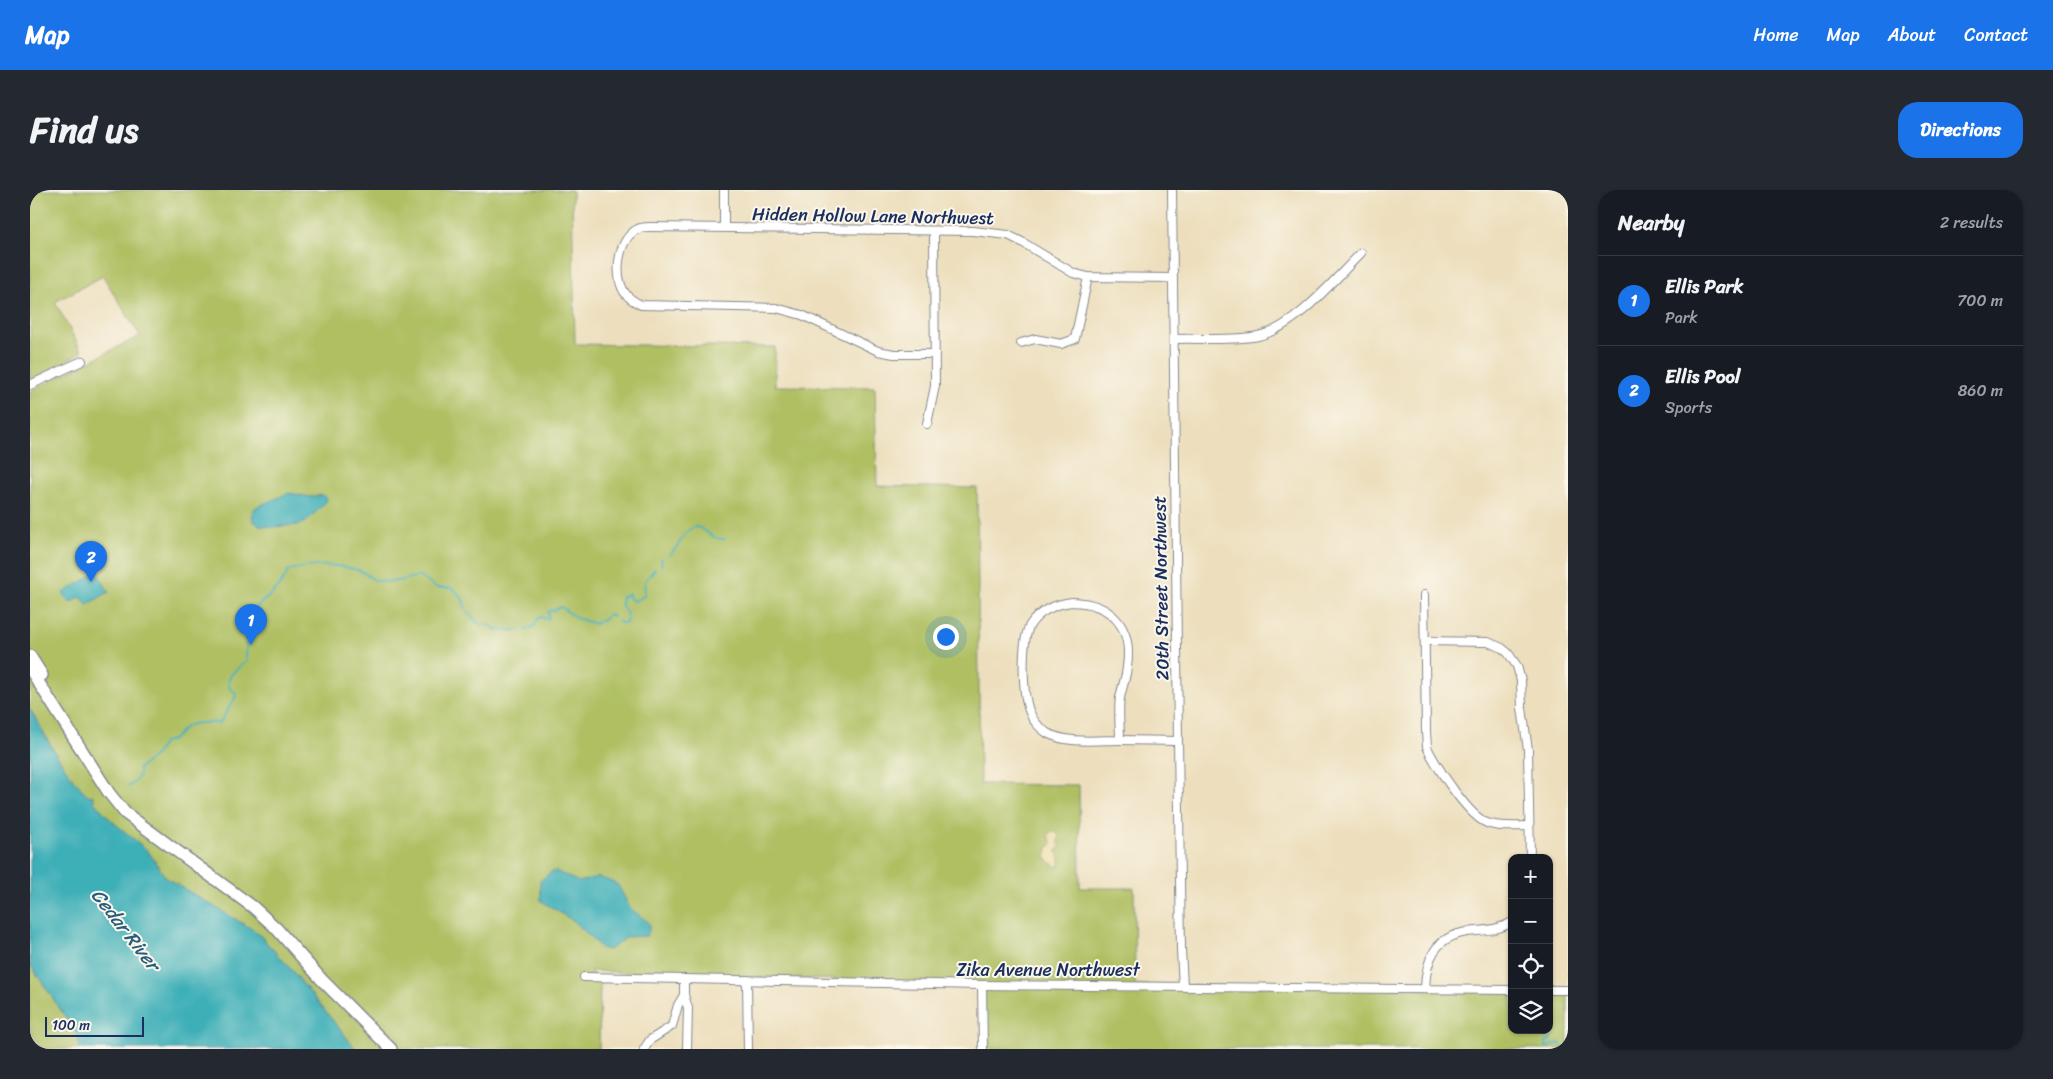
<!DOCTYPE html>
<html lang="en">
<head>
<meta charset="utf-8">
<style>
	:root { --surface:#171b24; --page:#242831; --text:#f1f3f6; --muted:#9ea1a6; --line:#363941; --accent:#1a73e8 }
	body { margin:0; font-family:Sriracha,sans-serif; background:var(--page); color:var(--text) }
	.controls { position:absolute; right:15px; bottom:15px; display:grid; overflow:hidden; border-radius:10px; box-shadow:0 1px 4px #0004 }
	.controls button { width:45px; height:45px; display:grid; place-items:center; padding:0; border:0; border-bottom:1px solid var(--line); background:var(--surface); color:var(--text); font:25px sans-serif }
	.scale { position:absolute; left:15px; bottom:12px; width:99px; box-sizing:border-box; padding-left:5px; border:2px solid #1b2f5e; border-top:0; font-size:14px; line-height:18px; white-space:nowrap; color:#1b2f5e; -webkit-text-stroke:4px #fbf7ec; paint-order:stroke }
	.you { position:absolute; left:915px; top:446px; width:18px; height:18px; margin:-12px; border:4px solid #fff; border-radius:50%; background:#1a73e8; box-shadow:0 0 0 8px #1a73e833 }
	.badge { display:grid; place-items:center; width:32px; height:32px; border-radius:50%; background:var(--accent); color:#fff; font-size:16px; font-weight:700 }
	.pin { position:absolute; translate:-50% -41px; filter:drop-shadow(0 1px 2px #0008) }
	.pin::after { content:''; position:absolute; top:26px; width:18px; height:15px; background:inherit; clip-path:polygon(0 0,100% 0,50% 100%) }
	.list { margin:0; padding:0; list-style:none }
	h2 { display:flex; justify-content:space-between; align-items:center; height:65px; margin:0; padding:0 20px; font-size:21px }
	h2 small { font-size:16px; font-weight:400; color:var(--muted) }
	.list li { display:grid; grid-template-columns:32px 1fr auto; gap:15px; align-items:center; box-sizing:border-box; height:90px; padding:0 20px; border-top:1px solid var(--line) }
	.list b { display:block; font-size:19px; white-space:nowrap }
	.list p { margin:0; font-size:16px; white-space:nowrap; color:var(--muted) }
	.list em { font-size:16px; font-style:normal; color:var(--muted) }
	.icon { flex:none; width:28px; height:28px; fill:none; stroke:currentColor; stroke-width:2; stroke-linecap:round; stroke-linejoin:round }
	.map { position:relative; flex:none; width:1538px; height:859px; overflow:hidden; border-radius:20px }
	header { display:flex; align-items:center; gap:30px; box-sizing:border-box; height:70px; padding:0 25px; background:var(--accent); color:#fff }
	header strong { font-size:24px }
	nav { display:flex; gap:28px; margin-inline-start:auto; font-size:18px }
	.intro { display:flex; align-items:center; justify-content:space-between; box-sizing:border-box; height:120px; padding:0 30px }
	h1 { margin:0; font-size:35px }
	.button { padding:12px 22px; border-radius:20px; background:var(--accent); color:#fff; font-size:18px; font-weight:700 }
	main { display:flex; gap:30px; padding:0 30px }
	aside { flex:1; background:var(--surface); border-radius:20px; box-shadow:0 1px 4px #0004 }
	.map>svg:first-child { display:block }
</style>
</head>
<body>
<header>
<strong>Map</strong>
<nav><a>Home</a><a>Map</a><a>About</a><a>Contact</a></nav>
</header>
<div class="intro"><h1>Find us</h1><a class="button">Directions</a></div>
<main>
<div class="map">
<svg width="1538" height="859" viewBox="0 0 1538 859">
	<rect width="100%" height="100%" fill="#fbf7ec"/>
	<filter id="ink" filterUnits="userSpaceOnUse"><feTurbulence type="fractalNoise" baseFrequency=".02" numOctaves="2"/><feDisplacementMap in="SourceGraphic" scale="10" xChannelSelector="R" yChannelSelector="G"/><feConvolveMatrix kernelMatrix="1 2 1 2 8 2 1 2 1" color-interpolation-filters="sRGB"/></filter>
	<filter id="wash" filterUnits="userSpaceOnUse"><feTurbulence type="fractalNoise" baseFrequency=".0096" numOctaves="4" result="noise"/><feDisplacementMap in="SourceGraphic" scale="20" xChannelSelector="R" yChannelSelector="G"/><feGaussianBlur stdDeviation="1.12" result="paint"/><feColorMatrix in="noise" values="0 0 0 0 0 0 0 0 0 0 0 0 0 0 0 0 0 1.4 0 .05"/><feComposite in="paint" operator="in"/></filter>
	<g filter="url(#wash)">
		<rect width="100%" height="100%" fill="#eddfbd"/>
		<g fill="#afbf62" stroke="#657760">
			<path d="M0 0H542L545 154 745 157V196L845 197 847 296 947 298 950 594 1049 595 1050 698H1104L1105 795 1482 800V840H1519V800H1538V859H953L952 795 560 781 570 793 569 859H326L260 778 227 742 136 688 118 661 82 631 64 612V608C41 599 14 540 0 519V201L110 146 73 86 25 112 52 162 0 191Z"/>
			<polygon points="0,774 46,843 50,856 49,859 11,859 0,840"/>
		</g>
		<polygon fill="#eeda9e" stroke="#84847e" points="1022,641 1030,645 1028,651 1030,656 1026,662 1030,668 1030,675 1027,677 1016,669 1018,658 1022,653 1018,645"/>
		<g fill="#3eafb7" stroke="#2c6f8a">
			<polygon points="259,303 281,307 293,305 297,308 296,312 276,332 270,335 242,337 231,336 223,331 222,322 226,317"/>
			<polygon points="67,382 79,402 57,415 51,407 40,413 33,403"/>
			<polygon points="0,519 23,560 43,589 58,606 63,605 64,612 82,631 118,661 136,688 227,742 260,778 326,859 49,859 50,856 46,843 0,774"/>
			<polygon points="526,681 549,692 568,687 583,692 588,695 600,718 618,732 620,737 617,746 597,747 579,760 571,758 545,732 511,711 510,691 521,682"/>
		</g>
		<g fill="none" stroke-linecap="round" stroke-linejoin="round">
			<g stroke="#3eafb7" stroke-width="2">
				<path d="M639 365C649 359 654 338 666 337 675 337 680 350 695 349"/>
				<polyline points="632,376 631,371 633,368"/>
				<path d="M589 431 591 433H596C600 424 594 420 591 414L592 407 599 404 600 409 605 411 614 406 615 391 625 379"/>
				<polyline points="496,440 504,436 508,429 511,427 517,429 519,428 518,422 531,417 546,428 566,434 568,431 573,431 578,424 583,426"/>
				<path d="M98 597C106 591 110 590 109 578L125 566 134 552C151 549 146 542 157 536 166 531 180 533 190 533L206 506 205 502 200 499C195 484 207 480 216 472L217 444 213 430C229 411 247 406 258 381 280 374 306 374 328 380 335 382 339 388 345 390 360 394 374 390 388 386L407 398H422L432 407 436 420 449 434 459 435 466 440H490"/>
				<polyline points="1516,840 1523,842 1521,850 1516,852 1516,857 1530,853 1533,859"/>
			</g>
		</g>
	</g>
	<g filter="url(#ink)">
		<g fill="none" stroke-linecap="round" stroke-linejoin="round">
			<defs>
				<g id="street">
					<polyline points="694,0 694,37"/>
					<polyline points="1142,0 1148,551 1151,760 1153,796"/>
					<path d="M1144 149C1169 148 1204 151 1228 146 1265 138 1304 90 1331 63"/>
					<polyline points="991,153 1005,149 1031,154 1045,149 1058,87"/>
					<path d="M905 164H864L848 161 772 125 746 118 611 115C605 112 599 109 595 103 583 86 588 48 608 39 611 37 616 37 620 37L943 41 978 45 992 52 1043 83 1058 87 1142 88"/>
					<polyline points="0,195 52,171"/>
					<polyline points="897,234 905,196 904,41"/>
					<path d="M1394 405 1396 541 1397 557 1401 565C1411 583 1439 626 1457 633 1470 638 1486 636 1499 636"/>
					<path d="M1042 412C1082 413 1103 437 1097 477 1096 488 1092 497 1090 508 1088 521 1090 536 1090 550 1068 550 1037 554 1017 543 1010 538 1003 531 1000 523 992 505 991 451 1000 435 1010 420 1025 414 1042 412Z"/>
					<polyline points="1395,451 1458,452 1472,458 1478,463 1487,476 1491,491 1492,518 1498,560 1500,668"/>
					<polyline points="1090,550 1148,551"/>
					<polyline points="554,787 952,795 1482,800"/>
					<polyline points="654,789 654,805 658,818 657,859"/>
					<polyline points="717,790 718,859"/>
					<polyline points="952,795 953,859"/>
					<path d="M1395 798C1396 769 1405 747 1437 742 1453 740 1468 741 1482 732"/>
					<polyline points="1519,800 1538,800"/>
					<polyline points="614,859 620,850 642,836 648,815 654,805"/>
				</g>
				<g id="secondary">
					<polyline points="0,466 12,485"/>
					<polyline points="0,479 79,603 95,623 223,717 246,738 292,790 361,859"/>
				</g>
			</defs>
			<use href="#street" stroke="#84878e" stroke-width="10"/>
			<use href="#secondary" stroke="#84878e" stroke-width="14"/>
			<use href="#street" stroke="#fff" stroke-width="8"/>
			<use href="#secondary" stroke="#fff" stroke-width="11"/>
		</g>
	</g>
	<g text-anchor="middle" stroke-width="4" stroke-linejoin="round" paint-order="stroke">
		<g font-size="18" fill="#1b2f5e" stroke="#fbf7ec">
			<text transform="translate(843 26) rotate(1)" y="6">Hidden Hollow Lane Northwest</text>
			<text transform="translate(1131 398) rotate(-91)" y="6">20th Street Northwest</text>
			<text x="1018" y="786">Zika Avenue Northwest</text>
		</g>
		<g font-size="19" font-style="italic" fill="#275c7d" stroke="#fbf7ec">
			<text transform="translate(96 739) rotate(52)" y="7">Cedar River</text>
		</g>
	</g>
</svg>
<div class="controls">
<button>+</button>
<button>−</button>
<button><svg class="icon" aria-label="locate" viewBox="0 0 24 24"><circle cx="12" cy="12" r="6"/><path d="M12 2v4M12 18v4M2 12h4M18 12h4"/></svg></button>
<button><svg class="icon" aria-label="layers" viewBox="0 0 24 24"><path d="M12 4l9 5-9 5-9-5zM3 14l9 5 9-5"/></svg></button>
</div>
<div class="scale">100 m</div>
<div class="you"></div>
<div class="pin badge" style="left:221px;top:455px">1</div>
<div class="pin badge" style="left:61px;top:392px">2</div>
</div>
<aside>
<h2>Nearby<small>2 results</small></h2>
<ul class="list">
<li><span class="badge">1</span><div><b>Ellis Park</b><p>Park</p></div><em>700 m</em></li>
<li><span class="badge">2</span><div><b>Ellis Pool</b><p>Sports</p></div><em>860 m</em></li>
</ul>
</aside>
</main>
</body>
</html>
